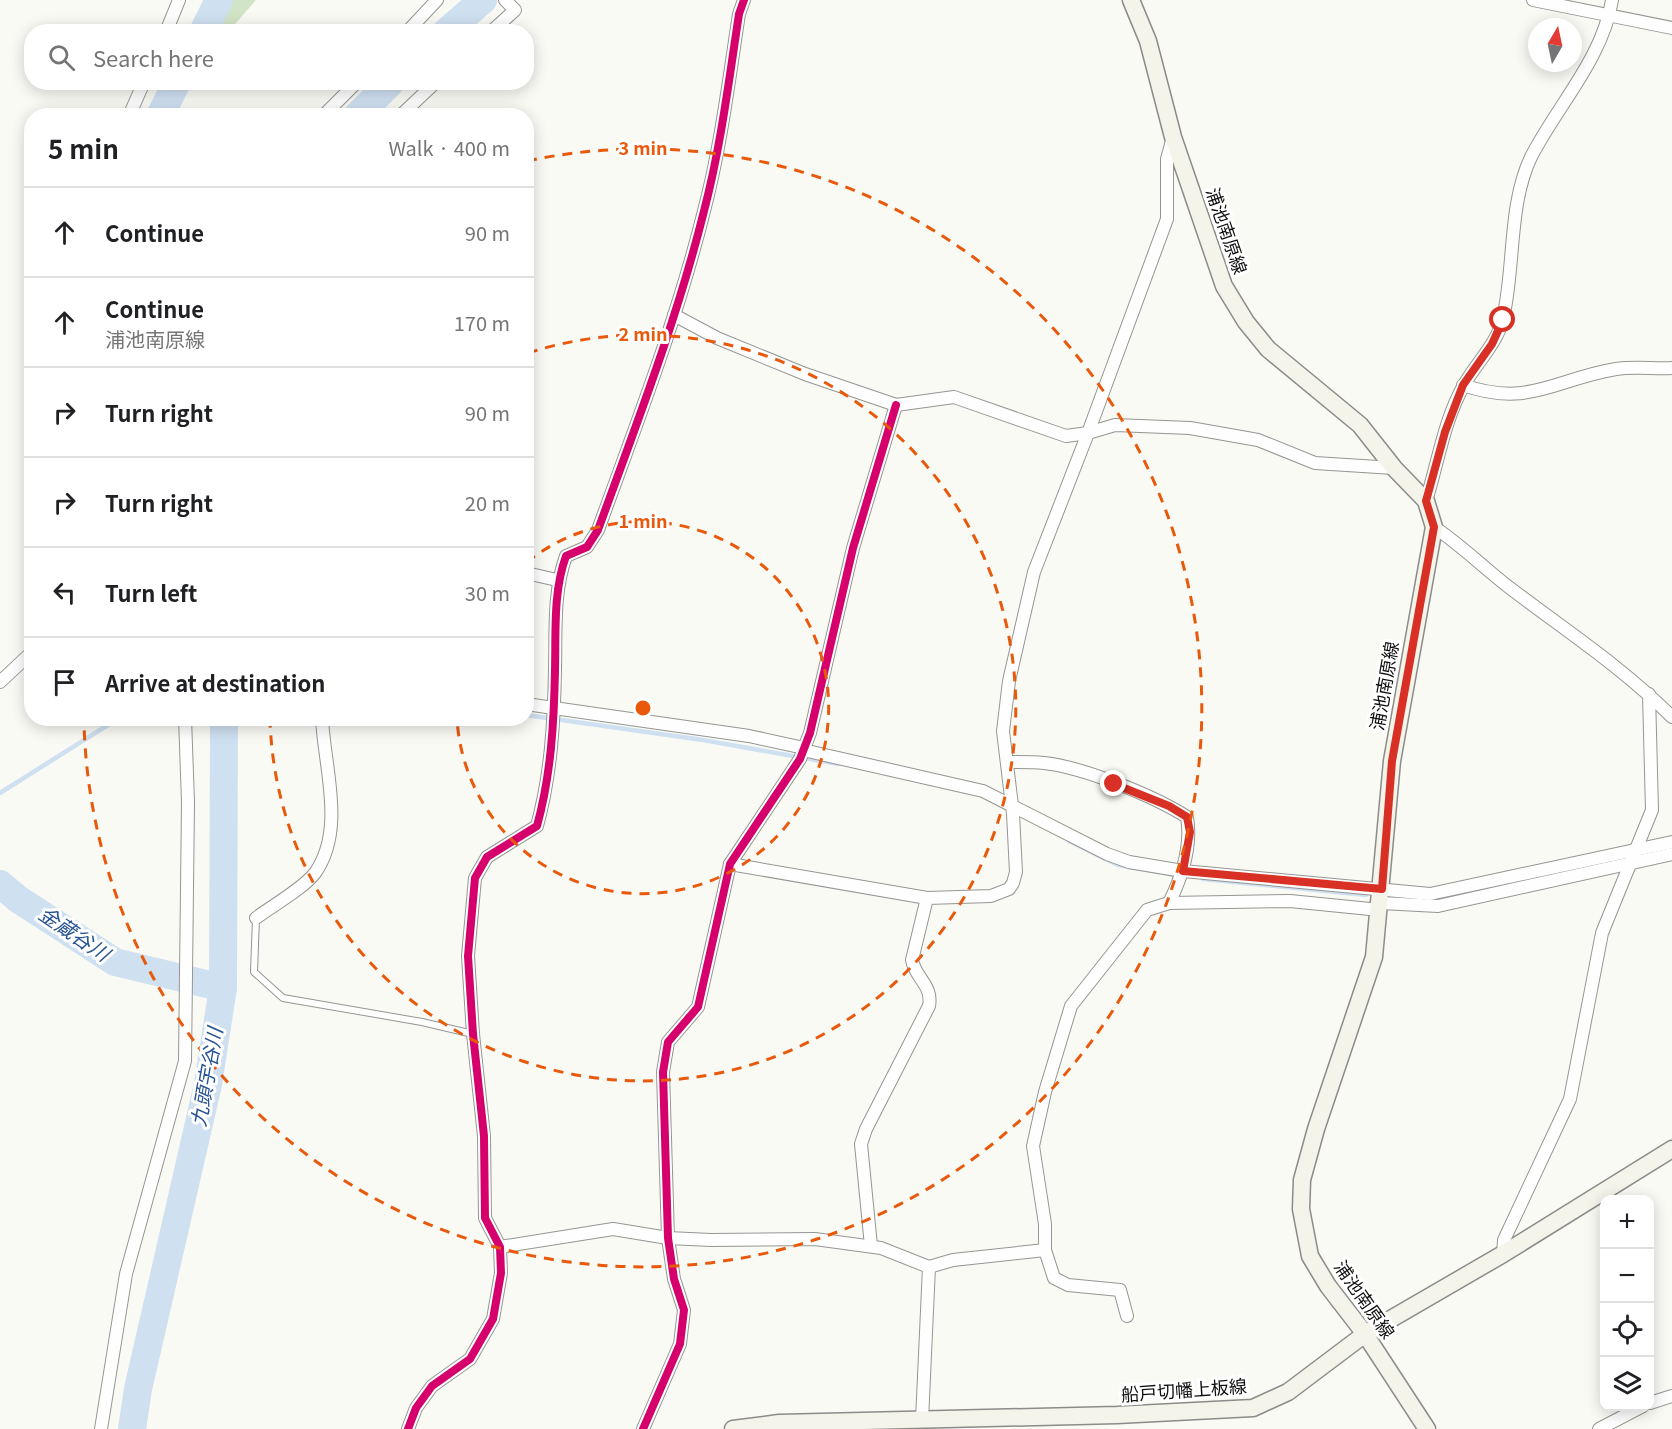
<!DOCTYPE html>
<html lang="en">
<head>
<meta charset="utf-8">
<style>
	:root { --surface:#fff; --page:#f2f2f2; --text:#202124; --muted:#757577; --line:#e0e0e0 }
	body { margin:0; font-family:Georgia,"Noto Sans JP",serif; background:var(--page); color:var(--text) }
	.controls { position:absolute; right:18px; bottom:18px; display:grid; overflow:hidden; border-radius:12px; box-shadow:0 3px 15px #0003 }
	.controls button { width:54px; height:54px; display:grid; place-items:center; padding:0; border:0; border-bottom:2px solid var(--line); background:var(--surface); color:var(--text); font:30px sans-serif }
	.compass { position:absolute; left:1528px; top:18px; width:54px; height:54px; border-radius:50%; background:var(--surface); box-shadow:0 3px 15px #0003; rotate:9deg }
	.stop { position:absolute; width:18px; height:18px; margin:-14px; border:4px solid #d93025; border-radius:50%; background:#fff }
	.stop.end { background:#d93025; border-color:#fff; box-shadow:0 2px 6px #0008 }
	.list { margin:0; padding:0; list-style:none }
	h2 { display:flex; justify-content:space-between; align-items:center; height:78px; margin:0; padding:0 24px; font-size:26px }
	h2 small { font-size:20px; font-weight:400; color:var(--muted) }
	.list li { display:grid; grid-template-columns:39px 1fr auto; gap:18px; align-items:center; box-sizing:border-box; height:90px; padding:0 24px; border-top:2px solid var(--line) }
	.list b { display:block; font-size:22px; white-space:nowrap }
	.list p { margin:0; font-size:20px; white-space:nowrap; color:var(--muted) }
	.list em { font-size:20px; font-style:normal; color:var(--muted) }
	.icon { flex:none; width:33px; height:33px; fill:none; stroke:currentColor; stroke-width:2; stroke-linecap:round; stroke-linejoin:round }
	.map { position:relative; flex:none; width:1672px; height:1429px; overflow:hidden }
	.search { position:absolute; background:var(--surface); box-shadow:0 3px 15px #0003; left:24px; top:24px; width:510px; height:66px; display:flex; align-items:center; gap:15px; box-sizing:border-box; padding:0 21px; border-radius:24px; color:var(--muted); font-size:22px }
	.panel { position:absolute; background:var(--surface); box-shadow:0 3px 15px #0003; left:24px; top:108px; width:510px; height:618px; border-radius:24px }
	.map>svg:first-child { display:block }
</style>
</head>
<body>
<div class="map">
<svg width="1672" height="1429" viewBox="0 0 1672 1429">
	<rect width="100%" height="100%" fill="#fafaf5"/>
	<polygon fill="#d1e5c6" points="231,0 256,0 229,31 216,31"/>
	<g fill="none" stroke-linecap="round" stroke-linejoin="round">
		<g stroke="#cfe0f1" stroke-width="4.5">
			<polyline points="526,715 703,740 838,764"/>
			<polyline points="0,793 119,718"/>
			<polyline points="1069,841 1118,865 1180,876"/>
			<polyline points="1203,879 1366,895"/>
		</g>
		<g stroke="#cfe0f1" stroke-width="28">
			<polyline points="203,32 219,0"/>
			<polyline points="446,32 483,0"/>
			<polyline points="160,116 177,82"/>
			<polyline points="357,116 391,82"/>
			<polyline points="0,884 18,899 115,962 223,988"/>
			<polyline points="132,1429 138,1389 208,1084 223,988 224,718"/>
		</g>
		<defs>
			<polyline id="service" points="256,918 254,972 283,998 422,1022 473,1034"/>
			<g id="minor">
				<polyline points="1533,0 1672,28"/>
				<polyline points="166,32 179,0"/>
				<polyline points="407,32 437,0"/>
				<polyline points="491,32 515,10 505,0"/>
				<polyline points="129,116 144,82"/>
				<polyline points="323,116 357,82"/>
				<polyline points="400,116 436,82"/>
				<polyline points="674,315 717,338 805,374 896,405 954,397 1066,436 1088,433 1115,425 1190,428 1258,440 1315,463 1394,468"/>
				<path d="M1463 385C1529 408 1555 379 1616 369 1634 366 1654 369 1672 368"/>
				<path d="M1426 501C1438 463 1444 420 1464 385 1476 363 1498 343 1503 318 1515 268 1508 205 1531 157 1557 106 1603 58 1612 0"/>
				<path d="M1434 527C1461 545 1484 568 1510 588 1565 630 1622 667 1672 717"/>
				<polyline points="526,573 557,580"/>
				<polyline points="0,682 32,652"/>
				<polyline points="526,704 749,736 804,748"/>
				<polyline points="803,750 983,791 1107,854 1129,862 1183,871 1430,894 1672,842"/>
				<path d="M1007 762C1019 762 1032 762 1044 763 1083 767 1154 796 1187 817 1192 847 1182 877 1169 903"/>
				<polyline points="730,864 927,898 991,896 1009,889 1013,883 1016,872 1013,814 1003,731 1009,681 1034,572 1088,433 1167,219 1167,159 1173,137"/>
				<polyline points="1381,903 1438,906 1672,854"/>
				<path d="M256 918C272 906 304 888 315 873 346 829 324 767 322 718"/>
				<path d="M871 1246 861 1144 866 1129 929 1006C933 985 915 978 912 960L927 898"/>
				<polyline points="500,1247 613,1229 668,1238 711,1240 815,1239 881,1248 929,1267 922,1420"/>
				<polyline points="1503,1254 1504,1240 1570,1099 1602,933 1652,810 1649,694"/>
				<polyline points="929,1267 953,1260 1045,1250"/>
				<polyline points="1127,1316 1120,1290 1068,1285 1054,1278 1045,1250 1045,1224 1033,1146 1045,1092 1071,1006 1147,910 1169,903 1290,901 1380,910"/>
				<polyline points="1650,1403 1672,1396"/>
				<polyline points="101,1429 126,1274 185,1061 188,802 185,718"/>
				<path d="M408 1429 416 1408 432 1386 470 1359 493 1319 501 1273 500 1247 485 1218 484 1136 473 1034 468 956 475 878 487 857 537 826C551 775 554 723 555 670 556 632 553 592 566 556L587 547 598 530C636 425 677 320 704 211 721 146 729 79 739 14L744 0"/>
				<polyline points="643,1429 680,1344 684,1310 674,1279 668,1238 663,1072 668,1042 698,1007 730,864 800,759 810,733 853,548 896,405"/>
				<polyline points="1599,1429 1643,1406"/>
			</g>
			<g id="secondary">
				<polyline points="1131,0 1148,41 1173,137 1224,286 1246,322 1268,349 1360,425 1394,468 1426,501 1434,527 1392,761 1374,957 1316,1129 1302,1180 1301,1209 1310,1256 1328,1286 1365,1334 1427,1429"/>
				<polyline points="733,1429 779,1423 1117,1415 1253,1408 1288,1392 1365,1334 1503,1254 1672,1149"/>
			</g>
		</defs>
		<use href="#service" stroke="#959593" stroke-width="8"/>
		<use href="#minor" stroke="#959593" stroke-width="14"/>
		<use href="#secondary" stroke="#8b8b89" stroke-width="19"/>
		<use href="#service" stroke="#fefefe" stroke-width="6"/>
		<use href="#minor" stroke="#fefefe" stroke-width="12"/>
		<use href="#secondary" stroke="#f4f4eb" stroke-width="16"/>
		<defs>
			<g id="cycleway">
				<path d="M408 1429 416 1408 432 1386 470 1359 493 1319 501 1273 500 1247 485 1218 484 1136 473 1034 468 956 475 878 487 857 537 826C551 775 554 723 555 670 556 632 553 592 566 556L587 547 598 530C636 425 677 320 704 211 721 146 729 79 739 14L744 0"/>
				<polyline points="643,1429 680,1344 684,1310 674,1279 668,1238 663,1072 668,1042 698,1007 730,864 800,759 810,733 853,548 896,405"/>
			</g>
		</defs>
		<use href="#cycleway" stroke="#fff" stroke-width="11"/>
		<use href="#cycleway" stroke="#d6006c" stroke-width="8"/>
	</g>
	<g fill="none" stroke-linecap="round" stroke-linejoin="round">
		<polyline stroke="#d93025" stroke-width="8" points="1114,784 1169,806 1187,817 1190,832 1183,871 1382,889 1392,761 1434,527 1426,501 1445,432 1463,385 1492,344 1503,320"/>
	</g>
	<g fill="none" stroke="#e8590c" stroke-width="3" stroke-dasharray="10 8">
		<path d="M527 562A186 186 0 1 1 457 719"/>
		<path d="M528 353A373 373 0 1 1 270 721"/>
		<path d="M527 161A559 559 0 1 1 84 723"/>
	</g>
	<g text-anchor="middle" stroke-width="6" stroke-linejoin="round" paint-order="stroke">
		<g font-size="18" fill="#0f0f0f" stroke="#fff">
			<text transform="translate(1226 231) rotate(71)" y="6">浦池南原線</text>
			<text transform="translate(1385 686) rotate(-80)" y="6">浦池南原線</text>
			<text transform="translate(1364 1300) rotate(55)" y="6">浦池南原線</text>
			<text transform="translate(1184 1391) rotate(-4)" y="6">船戸切幡上板線</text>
		</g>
		<g font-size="20" font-style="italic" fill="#265393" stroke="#fff">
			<text transform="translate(74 934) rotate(34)" y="7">金蔵谷川</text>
			<text transform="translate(207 1077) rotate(-80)" y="7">九頭宇谷川</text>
		</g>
	</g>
	<circle cx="643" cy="708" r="9" fill="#e8590c" stroke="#fff" stroke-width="3"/>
	<g font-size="18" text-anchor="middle" font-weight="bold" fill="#e8590c" stroke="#fff" stroke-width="6" stroke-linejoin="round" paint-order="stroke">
		<text x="643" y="155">3 min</text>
		<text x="643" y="341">2 min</text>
		<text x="643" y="528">1 min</text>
	</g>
</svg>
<div class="controls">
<button>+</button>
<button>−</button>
<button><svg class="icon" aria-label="locate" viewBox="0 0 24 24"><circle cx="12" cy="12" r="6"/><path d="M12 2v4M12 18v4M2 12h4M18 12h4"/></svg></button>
<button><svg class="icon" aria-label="layers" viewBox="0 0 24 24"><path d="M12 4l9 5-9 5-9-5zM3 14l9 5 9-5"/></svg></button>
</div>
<svg class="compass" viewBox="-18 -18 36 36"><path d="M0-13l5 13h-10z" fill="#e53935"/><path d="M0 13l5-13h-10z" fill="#757577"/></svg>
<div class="stop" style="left:1503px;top:320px"></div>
<div class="stop end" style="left:1114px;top:784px"></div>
<div class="search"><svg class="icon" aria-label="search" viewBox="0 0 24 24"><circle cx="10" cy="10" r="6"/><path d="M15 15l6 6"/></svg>Search here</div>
<section class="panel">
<h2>5 min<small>Walk · 400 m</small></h2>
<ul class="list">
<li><svg class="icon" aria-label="ahead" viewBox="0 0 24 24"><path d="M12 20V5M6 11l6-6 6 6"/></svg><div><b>Continue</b></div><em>90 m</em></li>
<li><svg class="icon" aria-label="ahead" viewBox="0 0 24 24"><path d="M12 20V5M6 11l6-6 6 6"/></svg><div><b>Continue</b><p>浦池南原線</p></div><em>170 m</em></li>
<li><svg class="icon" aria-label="right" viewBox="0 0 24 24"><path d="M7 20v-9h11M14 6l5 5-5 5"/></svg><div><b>Turn right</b></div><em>90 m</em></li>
<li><svg class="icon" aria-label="right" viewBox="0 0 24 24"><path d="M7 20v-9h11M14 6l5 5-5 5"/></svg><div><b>Turn right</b></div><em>20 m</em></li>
<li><svg class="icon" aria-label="left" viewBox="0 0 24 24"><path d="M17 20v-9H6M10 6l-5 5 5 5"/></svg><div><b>Turn left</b></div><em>30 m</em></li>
<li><svg class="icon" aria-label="arrive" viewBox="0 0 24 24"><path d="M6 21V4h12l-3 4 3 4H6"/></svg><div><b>Arrive at destination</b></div></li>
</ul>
</section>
</div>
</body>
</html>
